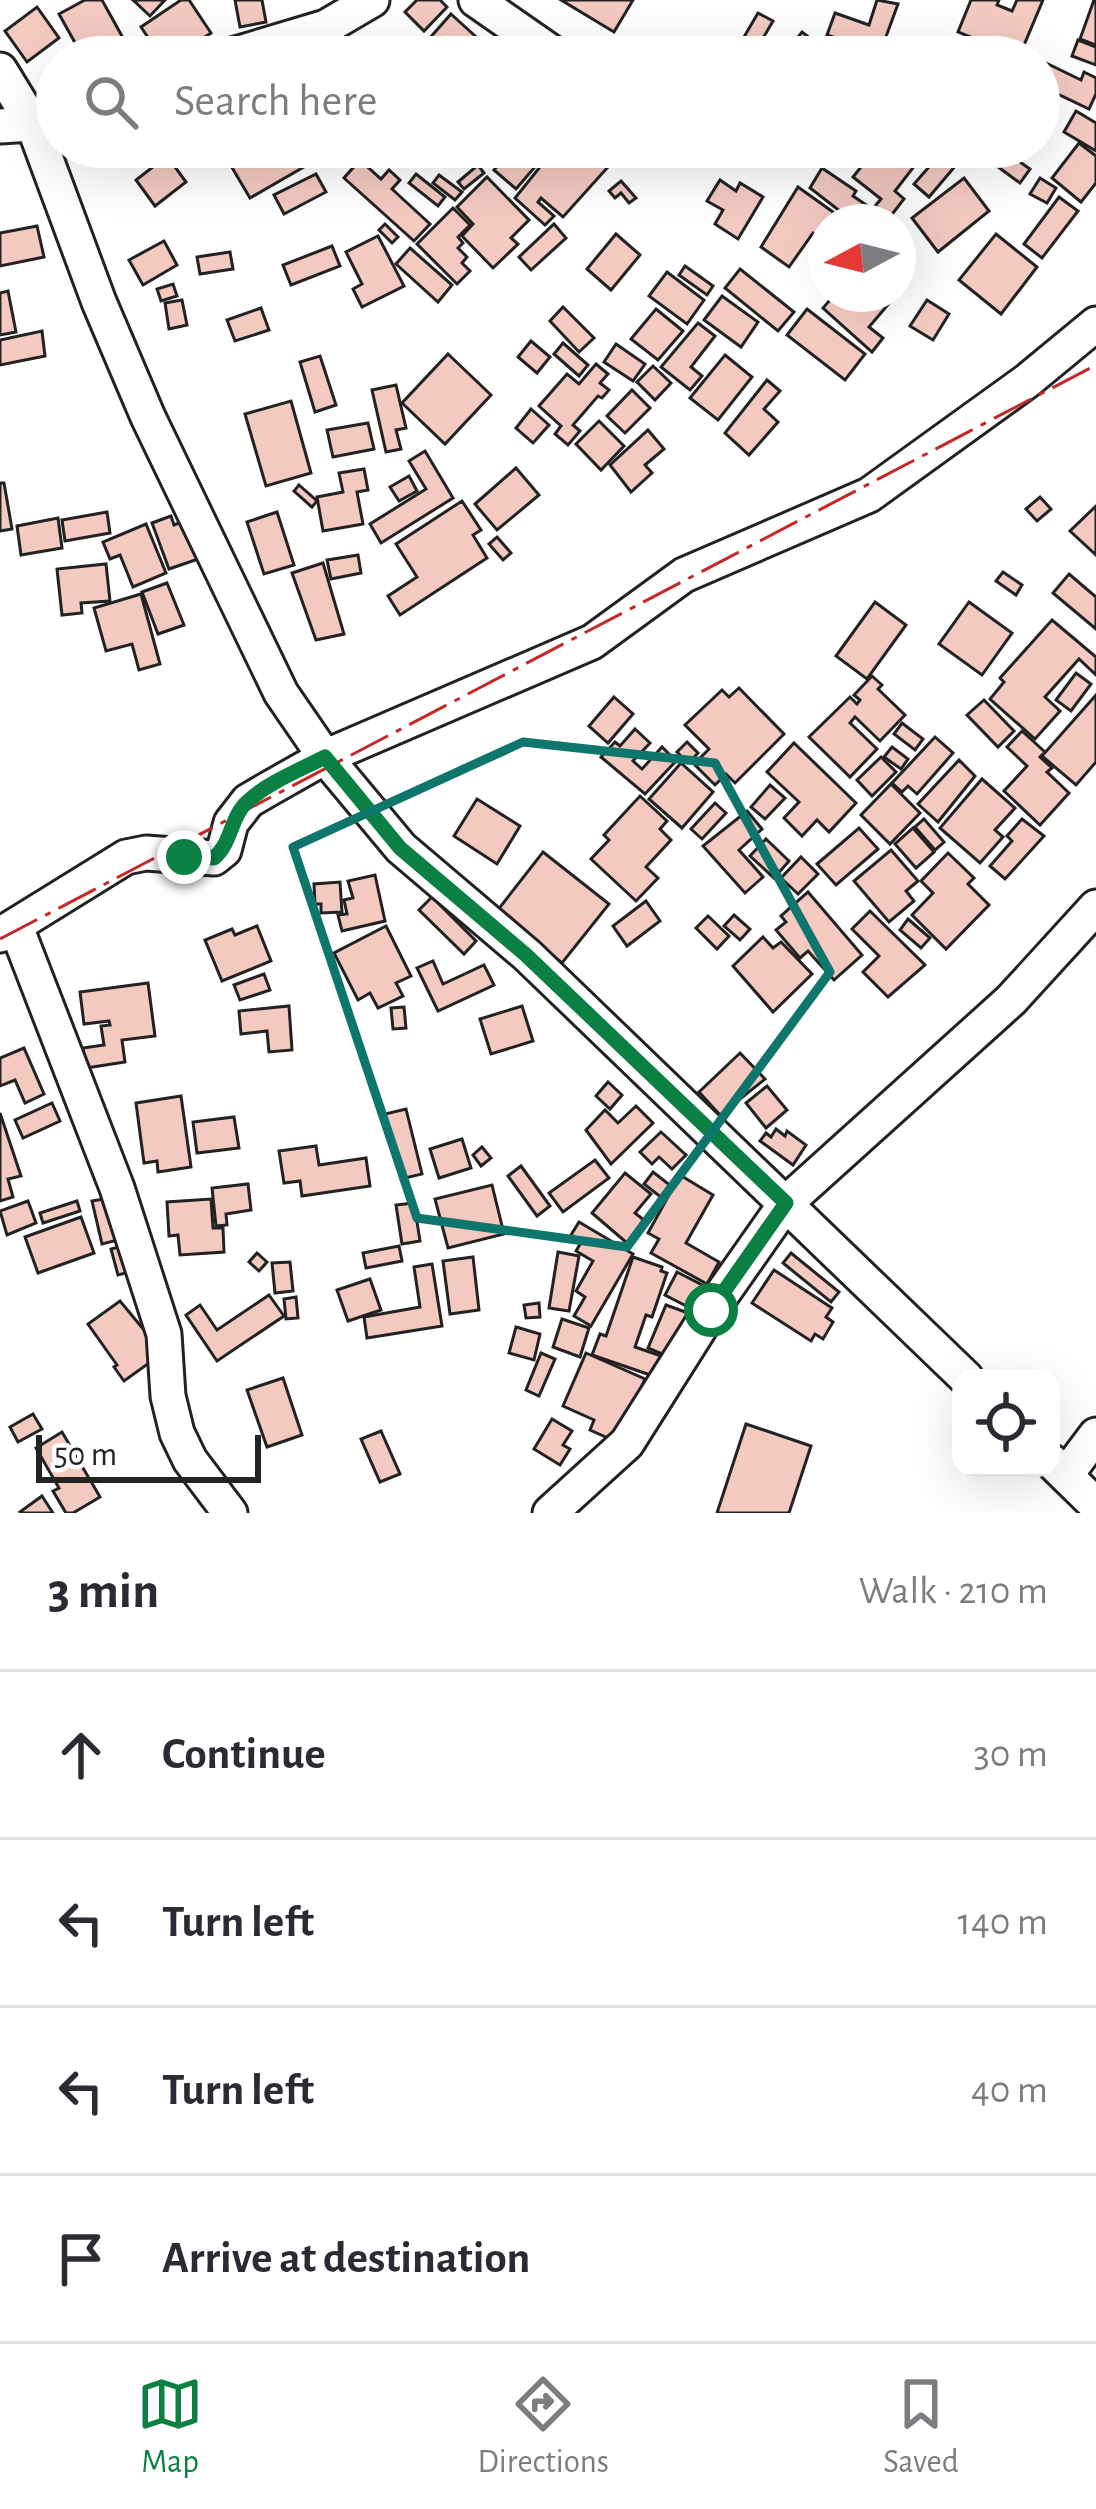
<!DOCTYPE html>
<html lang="en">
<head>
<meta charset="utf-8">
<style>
	:root { --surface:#fff; --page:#f2f2f3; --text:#2b2b33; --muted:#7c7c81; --line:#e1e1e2; --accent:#0b8043 }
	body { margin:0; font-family:"Alegreya Sans",sans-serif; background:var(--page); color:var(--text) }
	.controls { position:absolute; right:36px; bottom:36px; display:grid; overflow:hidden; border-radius:24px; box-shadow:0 12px 48px #0002 }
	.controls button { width:108px; height:108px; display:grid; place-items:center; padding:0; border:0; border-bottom:3px solid var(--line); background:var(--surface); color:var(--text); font:60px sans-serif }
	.compass { position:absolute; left:808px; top:204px; width:108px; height:108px; border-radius:50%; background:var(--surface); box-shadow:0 12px 48px #0002; rotate:263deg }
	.scale { position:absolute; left:36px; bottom:30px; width:225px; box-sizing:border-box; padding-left:12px; border:6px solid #222; border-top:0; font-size:33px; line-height:42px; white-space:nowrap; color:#222; -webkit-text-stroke:9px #fff; paint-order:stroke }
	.stop { position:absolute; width:36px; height:36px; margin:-27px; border:9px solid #0b8043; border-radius:50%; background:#fff }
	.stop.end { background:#0b8043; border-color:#fff; box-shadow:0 3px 12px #0008 }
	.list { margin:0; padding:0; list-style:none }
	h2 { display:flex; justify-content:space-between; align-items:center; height:156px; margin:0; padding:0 48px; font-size:51px }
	h2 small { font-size:39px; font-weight:400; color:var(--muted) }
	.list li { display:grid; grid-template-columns:78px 1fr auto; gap:36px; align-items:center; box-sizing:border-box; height:168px; padding:0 48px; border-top:3px solid var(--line) }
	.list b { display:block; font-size:45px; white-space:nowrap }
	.list em { font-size:39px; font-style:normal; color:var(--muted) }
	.icon { flex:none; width:66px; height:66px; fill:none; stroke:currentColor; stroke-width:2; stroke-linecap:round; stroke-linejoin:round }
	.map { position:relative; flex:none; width:1096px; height:1513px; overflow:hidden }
	.search { position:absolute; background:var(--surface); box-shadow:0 12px 48px #0002; left:36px; right:36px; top:36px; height:132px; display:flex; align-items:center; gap:30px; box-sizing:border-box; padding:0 42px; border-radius:66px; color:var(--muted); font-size:45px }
	.sheet { height:828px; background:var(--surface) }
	nav { display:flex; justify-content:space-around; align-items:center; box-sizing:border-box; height:168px; border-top:3px solid var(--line); background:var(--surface); font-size:33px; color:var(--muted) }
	nav a { display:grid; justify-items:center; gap:6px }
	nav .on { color:var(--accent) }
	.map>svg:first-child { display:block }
</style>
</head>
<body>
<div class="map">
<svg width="1096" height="1513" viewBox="0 0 1096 1513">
	<rect width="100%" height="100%" fill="#fff"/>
	<g fill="#f3c9c0" stroke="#222" stroke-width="3">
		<polygon points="85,0 102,0 128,47 109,57 83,57 59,14"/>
		<polygon points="133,0 165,0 150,16"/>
		<polygon points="181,0 189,0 211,33 174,57 161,57 141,27"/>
		<polygon points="235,0 262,0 266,22 240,27"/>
		<polygon points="417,0 440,0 447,7 424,31 405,12"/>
		<polygon points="561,0 633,0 614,32"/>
		<polygon points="877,0 898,4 880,53 827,35 835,13 869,25"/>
		<polygon points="971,0 999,0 997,5 1012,11 1017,0 1043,0 1019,57 958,32"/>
		<polygon points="1094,0 1096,0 1096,45 1080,39"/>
		<polygon points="37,7 59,38 27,62 5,31"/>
		<polygon points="758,13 773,21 752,57 737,49"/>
		<polygon points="451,14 485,45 497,56 413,57"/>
		<polygon points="802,32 825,50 820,57 782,57"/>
		<polygon points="1078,40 1096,47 1096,65 1072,56"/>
		<polygon points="1040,60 1081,80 1084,72 1096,78 1096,94 1089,109 1039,85"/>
		<polygon points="1076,111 1096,123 1096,151 1064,132"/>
		<polygon points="1079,143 1096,156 1096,183 1081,202 1052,178"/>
		<polygon points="132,147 163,147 164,150 137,160"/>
		<polygon points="202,147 237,147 215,164"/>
		<polygon points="247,147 299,147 309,164 250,198 227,159"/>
		<polygon points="341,147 365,147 366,148 349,166 335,153"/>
		<polygon points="514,147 552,147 516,189 494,170"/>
		<polygon points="556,147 606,147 597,158 608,167 563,217 541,198 538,202 554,216 545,225 515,198"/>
		<polygon points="877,147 915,147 911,153 919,160 895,191 904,199 890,217 875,206 881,199 853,177"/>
		<polygon points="987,147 1005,147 1003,150 1030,169 1020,183 982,155"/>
		<polygon points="942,152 957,164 929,197 914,184"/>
		<polygon points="167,156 186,182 155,206 136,180"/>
		<polygon points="360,160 381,179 389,170 400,180 392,189 430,224 414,241 344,178"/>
		<polygon points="478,165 484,173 464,189 458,182"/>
		<polygon points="822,168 856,191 853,196 878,213 872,222 854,222 810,188"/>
		<polygon points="316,174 326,192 284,214 274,195"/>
		<polygon points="416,174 445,197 438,206 409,183"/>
		<polygon points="439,175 462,192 455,200 433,183"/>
		<polygon points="487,177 529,220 511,238 518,244 493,268 462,236 473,224 457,207"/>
		<polygon points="964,178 989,211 938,252 912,218"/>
		<polygon points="1040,178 1056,188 1047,203 1030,194"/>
		<polygon points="720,180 736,191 740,183 763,197 738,239 715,224 723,210 707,201"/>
		<polygon points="621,181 636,198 629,203 621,193 615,198 609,191"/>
		<polygon points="798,187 847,222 826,222 826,242 813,233 789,267 761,247"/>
		<polygon points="1059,197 1078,211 1042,258 1024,244"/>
		<polygon points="453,208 470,225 458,237 463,243 458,248 467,257 462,263 470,271 457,284 417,244"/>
		<polygon points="385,224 398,237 392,243 379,230"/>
		<polygon points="554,224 566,238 531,270 519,257"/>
		<polygon points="37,226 44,257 0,266 0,233"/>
		<polygon points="616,234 640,255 611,290 587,269"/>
		<polygon points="996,234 1037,267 1001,314 959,280"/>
		<polygon points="378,236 404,286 362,307 353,289 362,284 346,252"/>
		<polygon points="164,241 177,265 143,285 129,260"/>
		<polygon points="332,246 340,266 291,285 283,265"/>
		<polygon points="410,248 452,285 438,302 396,264"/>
		<polygon points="230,252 233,269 200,274 197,257"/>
		<polygon points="685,266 713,286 707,295 679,275"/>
		<polygon points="740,269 794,312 778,331 725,288"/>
		<polygon points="667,272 704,300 687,324 649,296"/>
		<polygon points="173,284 177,296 161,301 157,289"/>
		<polygon points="8,291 16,332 0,335 0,293"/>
		<polygon points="835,294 897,294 869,327 883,338 872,352 823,308"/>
		<polygon points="722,296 758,322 741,347 704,320"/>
		<polygon points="182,300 187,325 169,329 165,303"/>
		<polygon points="927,300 949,314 933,340 910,326"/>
		<polygon points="563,307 594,338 579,352 550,321"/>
		<polygon points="261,308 269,330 235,341 227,320"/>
		<polygon points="656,309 683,331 658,360 631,339"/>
		<polygon points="807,309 865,354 845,380 787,335"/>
		<polygon points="698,323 715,336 691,367 702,376 690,390 661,367"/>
		<polygon points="42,331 45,356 0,365 0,340"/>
		<polygon points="531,341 550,357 537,373 518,357"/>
		<polygon points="563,343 588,365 579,376 554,354"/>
		<polygon points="616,344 645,364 633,381 604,362"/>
		<polygon points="448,354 491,395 445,444 402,403"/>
		<polygon points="725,355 752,377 718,420 690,398"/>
		<polygon points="320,356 336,405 315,412 300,362"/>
		<polygon points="596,364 608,374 600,383 609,390 602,398 598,396 573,425 580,431 568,445 555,434 561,426 539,406 567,374 579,384"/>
		<polygon points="653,366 671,383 655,400 637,382"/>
		<polygon points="767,380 780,391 764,409 778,422 749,455 725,433"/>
		<polygon points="396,385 406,428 396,430 401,449 386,452 372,390"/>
		<polygon points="632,390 650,408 625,433 607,416"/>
		<polygon points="291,401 311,473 266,486 245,414"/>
		<polygon points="531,409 549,425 533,443 516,428"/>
		<polygon points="599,421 624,446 601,470 576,444"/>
		<polygon points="368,423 374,449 333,457 327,430"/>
		<polygon points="648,430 664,449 645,465 652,473 631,492 610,465"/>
		<polygon points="425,451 453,498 381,543 370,524 426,489 409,461"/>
		<polygon points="516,468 539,495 497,530 475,504"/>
		<polygon points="364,469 368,490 357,492 363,524 323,531 317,497 343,492 339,473"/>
		<polygon points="409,476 417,491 399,501 390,487"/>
		<polygon points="0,483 4,483 12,529 0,531"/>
		<polygon points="299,485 317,501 312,507 294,491"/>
		<polygon points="1040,497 1051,509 1037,521 1026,509"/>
		<polygon points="462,501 481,530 473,535 487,558 400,615 388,596 417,577 396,544"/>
		<polygon points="1096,506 1096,555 1070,531"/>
		<polygon points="107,512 110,533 65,541 62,520"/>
		<polygon points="277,512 294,565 264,574 247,522"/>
		<polygon points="171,516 174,525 184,521 198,559 169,569 152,523"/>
		<polygon points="58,518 62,548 21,555 17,526"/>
		<polygon points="146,524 166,573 133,587 120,555 110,559 103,542"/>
		<polygon points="497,537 511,553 503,560 489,544"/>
		<polygon points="358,555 361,573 331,579 327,560"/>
		<polygon points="323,563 344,634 316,640 292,573"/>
		<polygon points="106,564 110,601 81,603 82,613 62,615 57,569"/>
		<polygon points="1003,572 1022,585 1016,595 996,581"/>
		<polygon points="1069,574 1096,597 1096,629 1053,593"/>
		<polygon points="167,583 184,625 158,634 142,592"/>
		<polygon points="141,594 160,664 139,670 132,644 106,651 94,608"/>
		<polygon points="875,602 906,625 867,679 836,656"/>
		<polygon points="969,602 1012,633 982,675 939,644"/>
		<polygon points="1052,620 1096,657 1096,675 1079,659 1045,697 1060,711 1035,739 990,699 1004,682 1000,678"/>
		<polygon points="1076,673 1091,684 1071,711 1056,700"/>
		<polygon points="872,676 882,685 878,689 905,715 880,741 855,717 850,723 877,749 850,777 809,737 850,697 857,704 860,700 854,695"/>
		<polygon points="739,688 784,734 735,783 726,774 715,785 694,764 709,749 685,725 722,690 729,697"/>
		<polygon points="1096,695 1096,762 1076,785 1042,756"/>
		<polygon points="614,697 633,714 608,743 589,726"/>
		<polygon points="984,700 1014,731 998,747 967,715"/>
		<polygon points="902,723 923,739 915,750 894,734"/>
		<polygon points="635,729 650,743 633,761 642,769 662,747 676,761 645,794 601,757 615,742 620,746"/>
		<polygon points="1022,731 1045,752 1040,757 1052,768 1047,772 1069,793 1040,825 1004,791 1027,766 1007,747"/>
		<polygon points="935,737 953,753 917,794 908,786 902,792 892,783"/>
		<polygon points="687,742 698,753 688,763 677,752"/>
		<polygon points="794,743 856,803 829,832 817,820 802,836 784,818 799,802 767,772"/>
		<polygon points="892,747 908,759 901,769 884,757"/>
		<polygon points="881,757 896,772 872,796 857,780"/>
		<polygon points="959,760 975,776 938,822 918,804"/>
		<polygon points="681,763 713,792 682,828 649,799"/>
		<polygon points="982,779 1015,808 995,830 1003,837 980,863 940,828"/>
		<polygon points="891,784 920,813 890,844 861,815"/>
		<polygon points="770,785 785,798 765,819 751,807"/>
		<polygon points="640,796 667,821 660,829 671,840 646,867 658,878 636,901 591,859 609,840 604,835"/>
		<polygon points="477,799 520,826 497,864 454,836"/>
		<polygon points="715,803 726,813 702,839 691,829"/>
		<polygon points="747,811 762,829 739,850 763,877 745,893 703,846"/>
		<polygon points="924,819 944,842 935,850 915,827"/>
		<polygon points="1022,819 1044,836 1005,879 990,866 1012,841 1007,836"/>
		<polygon points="859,828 878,849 836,885 817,864"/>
		<polygon points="913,828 934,852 916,868 895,844"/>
		<polygon points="766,839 789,861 774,878 750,856"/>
		<polygon points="891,850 918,881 906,891 914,901 889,922 854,881"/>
		<polygon points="543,852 609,904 562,963 497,911"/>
		<polygon points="948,853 974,878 968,884 989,905 946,949 912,915 933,893 921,881"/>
		<polygon points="801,857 818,874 798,894 781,878"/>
		<polygon points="375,875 385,921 342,931 338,915 347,914 344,900 353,898 348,881"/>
		<polygon points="340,882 342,912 321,913 321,904 315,904 314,884"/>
		<polygon points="808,892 862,955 834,980 808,951 800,958 776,930 786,922 781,916"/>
		<polygon points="432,897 476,941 464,954 419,910"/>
		<polygon points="646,901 660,921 627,946 613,926"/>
		<polygon points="870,911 925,965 888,997 863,972 879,956 852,929"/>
		<polygon points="734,915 750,929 740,940 724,926"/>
		<polygon points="708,916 729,936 717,949 696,928"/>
		<polygon points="908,919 930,938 921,948 900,930"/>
		<polygon points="257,926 271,961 222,981 205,940 232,929 235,935"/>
		<polygon points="386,926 411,976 396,983 403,996 378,1008 370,993 358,1000 334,953"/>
		<polygon points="763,937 773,948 781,942 812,974 773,1012 733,966"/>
		<polygon points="433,961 443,984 484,965 494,985 438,1011 417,968"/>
		<polygon points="264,974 270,990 240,1000 234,985"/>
		<polygon points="148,983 155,1036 122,1040 125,1062 86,1068 83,1048 104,1045 101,1026 110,1025 109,1021 84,1024 80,992"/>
		<polygon points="289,1006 292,1050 269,1052 267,1031 241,1034 239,1011"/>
		<polygon points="522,1006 533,1041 491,1054 480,1019"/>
		<polygon points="404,1007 406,1028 393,1029 391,1008"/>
		<polygon points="24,1048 44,1094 25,1103 15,1080 0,1086 0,1058"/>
		<polygon points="740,1053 765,1079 720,1115 699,1092"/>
		<polygon points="608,1082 622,1095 610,1109 596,1096"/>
		<polygon points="767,1086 787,1110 766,1128 746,1103"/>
		<polygon points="181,1096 191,1167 158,1172 157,1161 144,1163 136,1103"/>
		<polygon points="52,1103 60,1121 23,1138 15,1120"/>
		<polygon points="636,1106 653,1123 611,1164 586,1130 605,1110 618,1123"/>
		<polygon points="406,1109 422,1174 401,1179 385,1114"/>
		<polygon points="0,1113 21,1176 8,1179 13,1197 0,1201"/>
		<polygon points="234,1117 239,1148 197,1153 193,1122"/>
		<polygon points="776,1129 785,1136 787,1131 806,1145 793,1165 760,1141 766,1133 771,1137"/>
		<polygon points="661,1132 686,1155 672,1169 659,1157 652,1164 640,1152"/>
		<polygon points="462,1139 471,1168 439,1178 430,1149"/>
		<polygon points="316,1146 319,1165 366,1158 370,1186 302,1196 300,1181 284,1183 279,1151"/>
		<polygon points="482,1147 491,1158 481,1166 473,1155"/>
		<polygon points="595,1160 609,1178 563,1212 549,1193"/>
		<polygon points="521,1166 550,1206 537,1216 508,1176"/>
		<polygon points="653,1172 671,1186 662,1198 644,1184"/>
		<polygon points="625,1173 651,1194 635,1213 645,1221 627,1243 592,1213"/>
		<polygon points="680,1175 713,1195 686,1243 719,1262 707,1284 651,1253 659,1239 648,1233"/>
		<polygon points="248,1184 251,1210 226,1214 227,1225 216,1226 212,1188"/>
		<polygon points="492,1185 504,1234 448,1248 435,1199"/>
		<polygon points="104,1199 107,1215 116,1212 122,1239 102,1244 92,1201"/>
		<polygon points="211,1199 213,1228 223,1228 224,1252 180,1255 178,1235 169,1236 167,1202"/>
		<polygon points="28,1201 36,1223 7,1235 0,1211"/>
		<polygon points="77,1201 80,1211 43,1223 40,1213"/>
		<polygon points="414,1203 420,1241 402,1244 396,1205"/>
		<polygon points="81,1217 94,1253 38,1273 25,1237"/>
		<polygon points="579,1222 633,1254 591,1326 574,1316 585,1297 576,1291 593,1261 576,1251 582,1241 571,1235"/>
		<polygon points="130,1244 137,1270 118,1275 111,1249"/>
		<polygon points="399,1246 402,1261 366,1268 363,1253"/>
		<polygon points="558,1252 579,1256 569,1311 549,1308"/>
		<polygon points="257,1253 267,1262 259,1271 249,1262"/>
		<polygon points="791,1253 839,1292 831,1302 783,1263"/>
		<polygon points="473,1257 479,1310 450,1314 443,1261"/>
		<polygon points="633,1257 662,1267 661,1271 667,1273 652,1317 646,1315 635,1347 670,1359 662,1379 592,1355 600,1334 606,1336"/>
		<polygon points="290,1262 293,1291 275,1293 272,1263"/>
		<polygon points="432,1264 442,1326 367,1338 364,1317 420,1307 414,1267"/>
		<polygon points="774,1270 832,1308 826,1317 833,1322 823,1339 815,1334 811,1341 752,1303"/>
		<polygon points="677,1272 706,1287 694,1310 665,1295"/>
		<polygon points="370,1279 381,1310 348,1321 337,1290"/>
		<polygon points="269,1295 284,1316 217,1361 186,1315 200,1305 217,1330"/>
		<polygon points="296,1297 298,1318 286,1319 284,1299"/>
		<polygon points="120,1301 163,1353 124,1381 114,1367 117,1365 88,1324"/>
		<polygon points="539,1303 540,1317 526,1318 524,1305"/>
		<polygon points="666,1305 688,1313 674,1347 676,1360 648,1348"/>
		<polygon points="562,1319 589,1328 580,1357 553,1347"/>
		<polygon points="516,1327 540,1334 534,1360 509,1353"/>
		<polygon points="541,1353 555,1359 539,1396 526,1390"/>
		<polygon points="586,1353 645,1379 617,1442 590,1430 594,1420 563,1406"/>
		<polygon points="283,1378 302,1435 267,1447 247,1390"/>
		<polygon points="33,1414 42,1429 18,1442 10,1427"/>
		<polygon points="552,1419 572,1431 563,1445 570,1449 560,1465 534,1449"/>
		<polygon points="746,1424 811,1446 789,1513 717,1513"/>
		<polygon points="381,1431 400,1474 380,1482 361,1439"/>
		<polygon points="62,1432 100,1497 73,1513 66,1513 53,1491 59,1488 36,1448"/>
		<polygon points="42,1496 53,1513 21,1513 20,1512"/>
	</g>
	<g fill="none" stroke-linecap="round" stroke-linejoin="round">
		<defs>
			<g id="minor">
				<polyline points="476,0 558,57"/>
				<polyline points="226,57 326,27 372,0"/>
				<polyline points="0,70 33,124 99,302 148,417 281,693 325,757 401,848 527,955 966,1378"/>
				<polyline points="0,126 33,124 57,116"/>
				<polyline points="16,927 117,1188 164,1334 168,1396 177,1433 190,1460 230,1513"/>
				<polyline points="0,935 126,857 146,853 214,858 224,850 231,823 248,801 265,791 325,757 592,642 684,575 869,495 1027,381 1096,324"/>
				<polyline points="1051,1461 1096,1505"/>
				<polyline points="1066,1475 1096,1435"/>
				<polyline points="550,1513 627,1443 711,1310 786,1203 1011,1000 1096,907"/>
			</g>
		</defs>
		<use href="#minor" stroke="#222" stroke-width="39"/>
		<use href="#minor" stroke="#fff" stroke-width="33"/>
		<polyline stroke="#c62828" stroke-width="3" stroke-dasharray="42 9 6 9" stroke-linecap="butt" points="0,939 1096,365"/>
	</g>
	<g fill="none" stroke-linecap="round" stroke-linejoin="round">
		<path stroke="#0b8043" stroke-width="15" d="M184 857 214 858C232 843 230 817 248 801 269 782 300 770 325 757L400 848 526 955 786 1203 711 1310"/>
	</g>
	<path fill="none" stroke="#0f766e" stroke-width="9" stroke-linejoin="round" d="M523 742 715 763 830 972 627 1247 417 1218 293 847Z"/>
</svg>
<div class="controls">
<button><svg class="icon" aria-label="locate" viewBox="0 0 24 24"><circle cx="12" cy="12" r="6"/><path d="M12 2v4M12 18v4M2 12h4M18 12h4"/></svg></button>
</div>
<svg class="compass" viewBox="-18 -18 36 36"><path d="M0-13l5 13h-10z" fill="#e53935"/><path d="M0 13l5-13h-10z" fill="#7c7c81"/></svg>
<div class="scale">50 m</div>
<div class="stop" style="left:711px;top:1310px"></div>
<div class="stop end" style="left:184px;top:857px"></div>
<div class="search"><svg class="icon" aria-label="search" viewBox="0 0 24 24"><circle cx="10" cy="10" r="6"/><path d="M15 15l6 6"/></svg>Search here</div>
</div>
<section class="sheet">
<h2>3 min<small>Walk · 210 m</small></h2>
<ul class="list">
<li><svg class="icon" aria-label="ahead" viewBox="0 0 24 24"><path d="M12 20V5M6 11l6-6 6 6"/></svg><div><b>Continue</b></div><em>30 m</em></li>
<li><svg class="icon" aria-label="left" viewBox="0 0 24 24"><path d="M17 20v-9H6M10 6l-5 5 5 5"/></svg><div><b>Turn left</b></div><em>140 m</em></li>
<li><svg class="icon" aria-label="left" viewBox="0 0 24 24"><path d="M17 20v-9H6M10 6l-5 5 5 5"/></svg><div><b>Turn left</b></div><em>40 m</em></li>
<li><svg class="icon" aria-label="arrive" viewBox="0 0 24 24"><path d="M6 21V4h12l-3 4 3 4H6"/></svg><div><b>Arrive at destination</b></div></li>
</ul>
</section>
<nav>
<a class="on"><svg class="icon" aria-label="map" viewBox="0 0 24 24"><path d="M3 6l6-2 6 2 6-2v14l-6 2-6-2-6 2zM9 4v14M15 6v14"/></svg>Map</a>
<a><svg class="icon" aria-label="directions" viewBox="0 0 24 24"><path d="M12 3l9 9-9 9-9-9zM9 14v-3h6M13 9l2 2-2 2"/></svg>Directions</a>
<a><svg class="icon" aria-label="saved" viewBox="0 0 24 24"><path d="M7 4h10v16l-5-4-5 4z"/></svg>Saved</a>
</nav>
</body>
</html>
